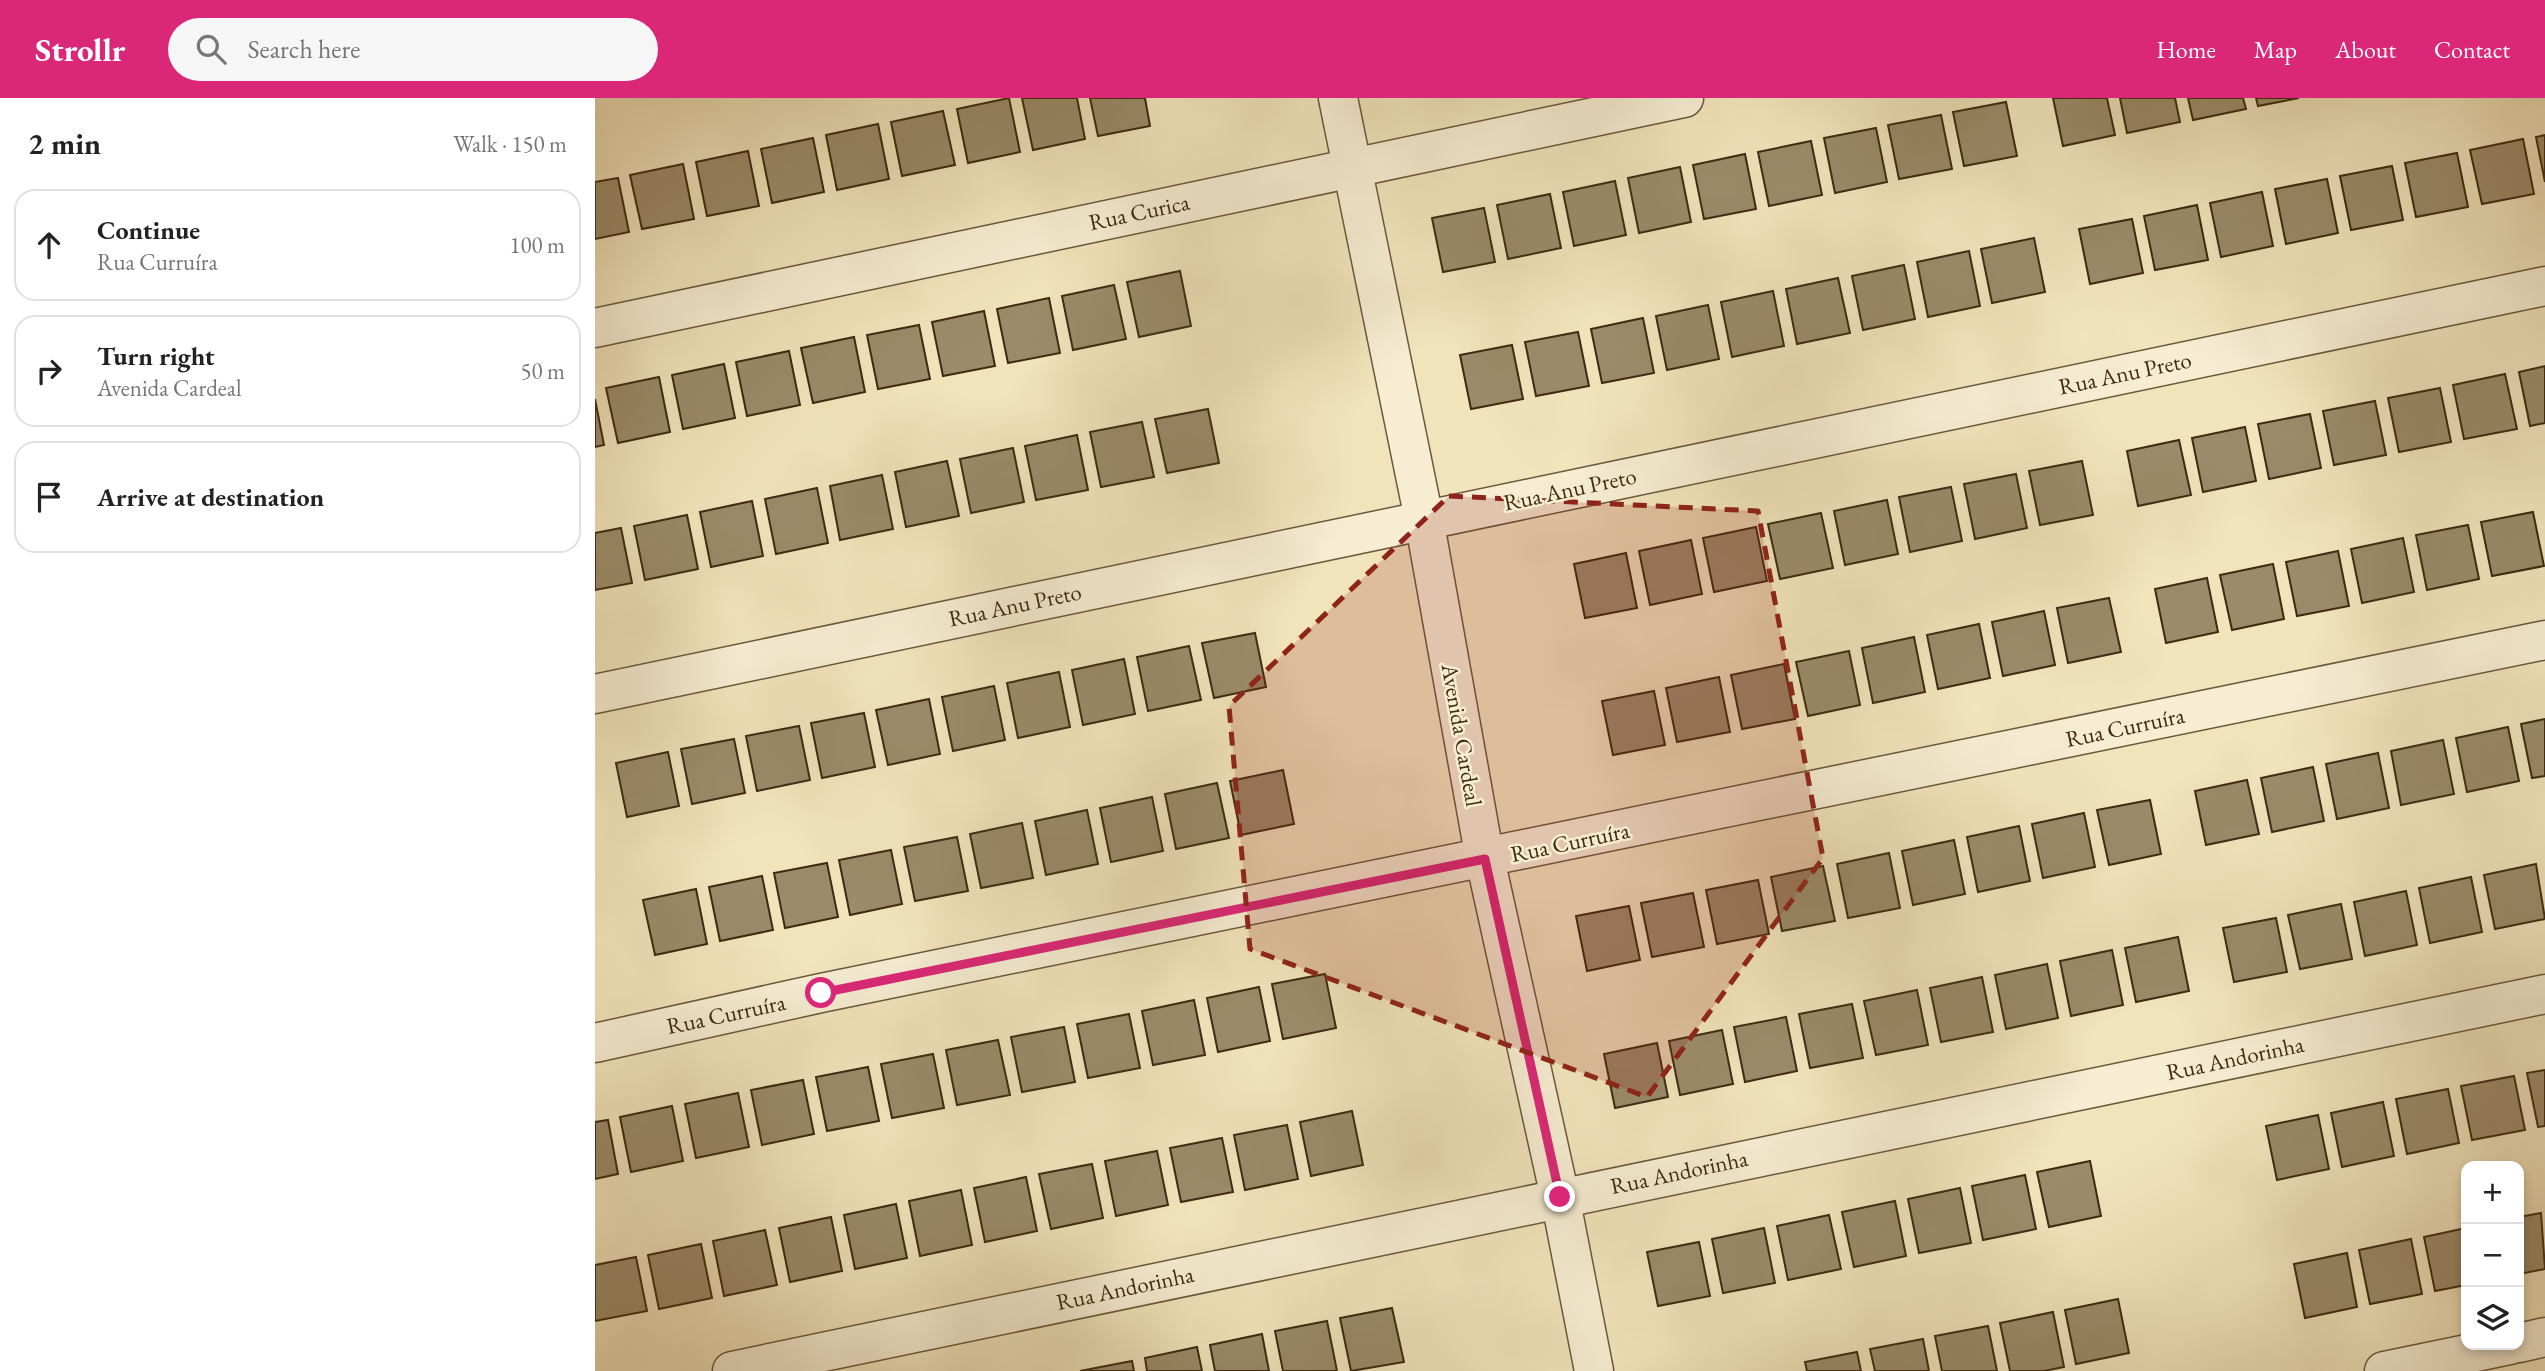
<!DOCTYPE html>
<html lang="en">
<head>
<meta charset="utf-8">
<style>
	:root { --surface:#fff; --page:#f6f6f6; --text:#222; --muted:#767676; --line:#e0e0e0; --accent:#db2777 }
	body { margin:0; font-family:"EB Garamond",serif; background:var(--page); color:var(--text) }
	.controls { position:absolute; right:21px; bottom:21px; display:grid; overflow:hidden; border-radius:14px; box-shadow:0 4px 10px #0003 }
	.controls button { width:63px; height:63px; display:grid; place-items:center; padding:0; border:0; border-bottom:2px solid var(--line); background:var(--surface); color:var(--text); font:35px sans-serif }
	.stop { position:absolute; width:21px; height:21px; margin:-16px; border:5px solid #db2777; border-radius:50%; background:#fff }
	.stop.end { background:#db2777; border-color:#fff; box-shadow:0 2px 7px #0008 }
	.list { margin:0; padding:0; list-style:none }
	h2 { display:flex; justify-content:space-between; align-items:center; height:91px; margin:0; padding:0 28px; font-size:30px }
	h2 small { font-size:23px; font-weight:400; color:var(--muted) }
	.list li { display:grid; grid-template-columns:46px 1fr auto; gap:21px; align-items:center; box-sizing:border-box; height:112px; margin:0 14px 14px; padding:0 14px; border:2px solid var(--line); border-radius:21px }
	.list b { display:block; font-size:26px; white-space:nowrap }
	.list p { margin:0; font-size:23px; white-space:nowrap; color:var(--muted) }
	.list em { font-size:23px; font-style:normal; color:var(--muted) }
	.icon { flex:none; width:38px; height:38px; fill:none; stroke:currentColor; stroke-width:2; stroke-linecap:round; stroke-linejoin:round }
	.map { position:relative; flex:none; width:1950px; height:1273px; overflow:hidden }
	header { display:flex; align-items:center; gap:42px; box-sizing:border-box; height:98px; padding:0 35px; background:var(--accent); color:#fff }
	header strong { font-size:33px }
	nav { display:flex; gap:38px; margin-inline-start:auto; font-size:24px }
	.search { width:490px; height:63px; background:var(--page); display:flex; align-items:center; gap:18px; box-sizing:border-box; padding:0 24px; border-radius:38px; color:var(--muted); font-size:26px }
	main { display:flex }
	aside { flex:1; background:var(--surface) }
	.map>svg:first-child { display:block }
</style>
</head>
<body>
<header>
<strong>Strollr</strong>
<div class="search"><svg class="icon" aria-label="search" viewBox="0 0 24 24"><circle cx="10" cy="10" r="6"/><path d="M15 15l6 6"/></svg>Search here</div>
<nav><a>Home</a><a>Map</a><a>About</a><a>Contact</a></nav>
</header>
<main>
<aside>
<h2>2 min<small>Walk · 150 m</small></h2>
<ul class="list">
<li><svg class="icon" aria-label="ahead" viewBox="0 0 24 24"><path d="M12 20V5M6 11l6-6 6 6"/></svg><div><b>Continue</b><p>Rua Curruíra</p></div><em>100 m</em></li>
<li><svg class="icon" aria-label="right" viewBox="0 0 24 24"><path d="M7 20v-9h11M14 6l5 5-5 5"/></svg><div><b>Turn right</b><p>Avenida Cardeal</p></div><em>50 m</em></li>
<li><svg class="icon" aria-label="arrive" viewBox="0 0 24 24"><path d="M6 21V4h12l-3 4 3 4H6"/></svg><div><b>Arrive at destination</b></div></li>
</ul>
</aside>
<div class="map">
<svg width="1950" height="1273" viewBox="0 0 1950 1273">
	<rect width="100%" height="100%" fill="#f1e4bb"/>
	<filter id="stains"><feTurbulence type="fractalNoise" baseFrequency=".00286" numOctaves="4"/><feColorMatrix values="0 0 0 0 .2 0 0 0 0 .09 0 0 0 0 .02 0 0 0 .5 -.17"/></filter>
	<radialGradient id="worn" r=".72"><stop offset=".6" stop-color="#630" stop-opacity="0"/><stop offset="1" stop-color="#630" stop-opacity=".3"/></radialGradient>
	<g fill="#9b8b6a" stroke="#3d2b12" stroke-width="2">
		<polygon points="414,0 425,54 373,65 362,11"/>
		<polygon points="427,0 482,0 490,41 438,52"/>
		<polygon points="495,0 550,0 555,28 503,38"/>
		<polygon points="1458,0 1512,0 1520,37 1468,48"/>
		<polygon points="1525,0 1580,0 1585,24 1532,35"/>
		<polygon points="1593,0 1648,0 1651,11 1598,22"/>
		<polygon points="1661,0 1704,0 1663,8"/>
		<polygon points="1411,4 1422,58 1369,68 1358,14"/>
		<polygon points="348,13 360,67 307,78 296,24"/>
		<polygon points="1346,17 1357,71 1304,81 1293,27"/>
		<polygon points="283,26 294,81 242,92 231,37"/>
		<polygon points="1281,30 1292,84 1240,95 1229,40"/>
		<polygon points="1950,37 1950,84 1941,39"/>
		<polygon points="218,40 229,94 177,105 166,51"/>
		<polygon points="1928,41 1939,96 1887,106 1875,52"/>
		<polygon points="1216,43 1227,97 1174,108 1163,54"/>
		<polygon points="153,53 164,108 112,118 101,64"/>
		<polygon points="1862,55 1873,109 1821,119 1810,65"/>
		<polygon points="1150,56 1161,111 1109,121 1098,67"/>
		<polygon points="88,66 99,121 47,131 35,77"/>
		<polygon points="1797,68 1808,122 1756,132 1745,78"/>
		<polygon points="1085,69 1096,124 1044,135 1033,80"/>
		<polygon points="23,80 34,134 0,141 0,84"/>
		<polygon points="1732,81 1743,135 1691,146 1680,91"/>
		<polygon points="1020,83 1031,137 979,148 968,94"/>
		<polygon points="1667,94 1678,148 1626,159 1615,105"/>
		<polygon points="955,96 966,150 913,161 902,107"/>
		<polygon points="1602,107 1613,162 1560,172 1549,118"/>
		<polygon points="889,110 900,164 848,174 837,120"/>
		<polygon points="1537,121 1548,175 1495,186 1484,131"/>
		<polygon points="1439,140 1450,194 1397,205 1386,151"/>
		<polygon points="1374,153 1385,208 1333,219 1322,164"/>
		<polygon points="1309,167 1320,221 1268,232 1257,178"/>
		<polygon points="585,173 596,228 544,239 532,184"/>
		<polygon points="1243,180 1255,235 1202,246 1191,191"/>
		<polygon points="519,187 531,241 478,252 467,198"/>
		<polygon points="1178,193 1189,248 1137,259 1126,204"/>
		<polygon points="454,200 465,255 413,265 402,211"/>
		<polygon points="1113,207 1124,261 1072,272 1061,218"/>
		<polygon points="389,213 400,268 348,278 337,224"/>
		<polygon points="1048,220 1059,275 1007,285 996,231"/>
		<polygon points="324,227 335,281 283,291 272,237"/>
		<polygon points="983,234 994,288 941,298 930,244"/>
		<polygon points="259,239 270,294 218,305 206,250"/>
		<polygon points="917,247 928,301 876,311 865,257"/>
		<polygon points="194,253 205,307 152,318 141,264"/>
		<polygon points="129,266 140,320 88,331 77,277"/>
		<polygon points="1950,268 1950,325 1935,328 1924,274"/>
		<polygon points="1910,276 1922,331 1869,341 1858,287"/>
		<polygon points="64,279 75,334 23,345 11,290"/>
		<polygon points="1845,290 1856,344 1804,354 1793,300"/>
		<polygon points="0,301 9,347 0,349"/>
		<polygon points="1780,303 1791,357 1739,367 1728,313"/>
		<polygon points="613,311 624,365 572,375 560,321"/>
		<polygon points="1715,316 1726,370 1674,381 1663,326"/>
		<polygon points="547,324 559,379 506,389 495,334"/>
		<polygon points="1650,329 1661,383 1608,394 1597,340"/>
		<polygon points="482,337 493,392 441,402 430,348"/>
		<polygon points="1584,342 1596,397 1543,408 1532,353"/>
		<polygon points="418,350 429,404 376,415 365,361"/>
		<polygon points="352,363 364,418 311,429 300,374"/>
		<polygon points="1487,363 1498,417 1445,427 1434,373"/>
		<polygon points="1421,376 1432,430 1380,441 1369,386"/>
		<polygon points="287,377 298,431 245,442 235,388"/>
		<polygon points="1356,389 1367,443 1315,454 1304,399"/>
		<polygon points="222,390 233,445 181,456 170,401"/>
		<polygon points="1292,402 1303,456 1250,467 1239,413"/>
		<polygon points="157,403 168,458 116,469 105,414"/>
		<polygon points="1938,414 1949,468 1897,478 1886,424"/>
		<polygon points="1226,415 1238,470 1185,481 1173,426"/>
		<polygon points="92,417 103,471 50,482 39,428"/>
		<polygon points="1873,427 1884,481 1832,492 1821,437"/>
		<polygon points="1161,429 1172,483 1119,494 1108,440"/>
		<polygon points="26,430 37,485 0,492 0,435"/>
		<polygon points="1808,440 1819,494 1767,505 1756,451"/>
		<polygon points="1096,442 1107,496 1055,507 1044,453"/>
		<polygon points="1743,453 1754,508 1702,518 1691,464"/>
		<polygon points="1031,455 1042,510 990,520 979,466"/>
		<polygon points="1678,466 1689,521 1637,532 1625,477"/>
		<polygon points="1612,480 1623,534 1571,545 1560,491"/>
		<polygon points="1514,500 1526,554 1473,565 1462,510"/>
		<polygon points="1449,513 1460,567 1408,578 1397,524"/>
		<polygon points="1384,526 1395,580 1343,591 1332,537"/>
		<polygon points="660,535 671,589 619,600 607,545"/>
		<polygon points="1319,539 1330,594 1278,605 1267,550"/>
		<polygon points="594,548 606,602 553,613 542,559"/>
		<polygon points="1254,553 1265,607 1213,618 1201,564"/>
		<polygon points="529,561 540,616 488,627 477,572"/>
		<polygon points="1189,566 1200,621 1147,631 1136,577"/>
		<polygon points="464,574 475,629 423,640 412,585"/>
		<polygon points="1124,579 1135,634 1082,644 1071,590"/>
		<polygon points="399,588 410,642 358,653 347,599"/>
		<polygon points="1059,593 1070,647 1018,657 1007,603"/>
		<polygon points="334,601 345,656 293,667 281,612"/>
		<polygon points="269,615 280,669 227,680 216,625"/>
		<polygon points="1950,621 1950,678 1937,680 1926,626"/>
		<polygon points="204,628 215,682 162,693 151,638"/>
		<polygon points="1913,629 1924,683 1872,694 1861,640"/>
		<polygon points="139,641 150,695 97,706 86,651"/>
		<polygon points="1848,642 1859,696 1806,707 1796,653"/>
		<polygon points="73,654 84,708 32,719 21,665"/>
		<polygon points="1783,655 1794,710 1742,721 1731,666"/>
		<polygon points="1718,669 1729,723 1677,734 1666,680"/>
		<polygon points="688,672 699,726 646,737 635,683"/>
		<polygon points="1652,682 1664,736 1611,747 1600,693"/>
		<polygon points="622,685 634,740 581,751 570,696"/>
		<polygon points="557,699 568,753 516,764 505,710"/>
		<polygon points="1555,702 1566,756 1514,767 1502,712"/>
		<polygon points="492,712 503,766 451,777 440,723"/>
		<polygon points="1489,715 1500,769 1448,780 1437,726"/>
		<polygon points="427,725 438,780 386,790 375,736"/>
		<polygon points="1424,728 1435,783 1383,794 1372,739"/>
		<polygon points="362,739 373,793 320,803 309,749"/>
		<polygon points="1359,742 1370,796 1318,807 1307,753"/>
		<polygon points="296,752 307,806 255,817 244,762"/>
		<polygon points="1294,755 1305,810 1253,820 1242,766"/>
		<polygon points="232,765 243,819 190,830 179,775"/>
		<polygon points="1941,766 1950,821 1900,831 1889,777"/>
		<polygon points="1228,768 1240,823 1187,833 1176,779"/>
		<polygon points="167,778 178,832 125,843 114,789"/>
		<polygon points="1876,779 1887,834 1835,845 1824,790"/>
		<polygon points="1163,782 1174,836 1122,846 1111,792"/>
		<polygon points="101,791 112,846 60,857 48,802"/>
		<polygon points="1811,793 1822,847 1770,858 1759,804"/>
		<polygon points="1098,795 1109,849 1057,859 1046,805"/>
		<polygon points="1746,806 1757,861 1705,871 1693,817"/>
		<polygon points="1034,808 1045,862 992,873 981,818"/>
		<polygon points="1681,820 1692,874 1639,884 1628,830"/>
		<polygon points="1583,839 1594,893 1541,904 1530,850"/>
		<polygon points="1517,852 1528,907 1476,918 1465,863"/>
		<polygon points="1452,866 1463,920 1411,931 1400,877"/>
		<polygon points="730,876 741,930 688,941 677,886"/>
		<polygon points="1387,879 1398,934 1346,944 1335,890"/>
		<polygon points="664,889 675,943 623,954 612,900"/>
		<polygon points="1322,892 1333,947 1281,957 1269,903"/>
		<polygon points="599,902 610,957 558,967 547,913"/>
		<polygon points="1257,906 1268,960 1215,970 1204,916"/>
		<polygon points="534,916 545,970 493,980 482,926"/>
		<polygon points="1191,919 1202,973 1150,984 1139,929"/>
		<polygon points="469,929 480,984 427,994 416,939"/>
		<polygon points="1127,932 1138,986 1085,997 1074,943"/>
		<polygon points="403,942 415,997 362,1007 351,952"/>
		<polygon points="1062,945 1073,999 1020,1010 1009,956"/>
		<polygon points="338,956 349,1010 297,1020 286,966"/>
		<polygon points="273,969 284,1023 232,1033 221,979"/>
		<polygon points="1950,972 1950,1028 1943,1029 1932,975"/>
		<polygon points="1919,978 1930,1032 1877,1042 1866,988"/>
		<polygon points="208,982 219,1036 167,1047 156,992"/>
		<polygon points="1853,991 1864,1045 1812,1056 1801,1001"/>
		<polygon points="143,995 154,1049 101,1060 90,1006"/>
		<polygon points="1788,1004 1799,1058 1747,1069 1736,1015"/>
		<polygon points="77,1008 88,1063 36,1074 25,1019"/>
		<polygon points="757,1013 768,1067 716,1078 705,1024"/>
		<polygon points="1723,1017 1734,1071 1682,1082 1671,1028"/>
		<polygon points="13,1022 23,1076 0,1081 0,1024"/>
		<polygon points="692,1027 703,1081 650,1092 639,1037"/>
		<polygon points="627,1040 638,1094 586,1104 575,1050"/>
		<polygon points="562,1053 573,1107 521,1118 510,1063"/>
		<polygon points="1495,1063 1506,1118 1454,1129 1442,1074"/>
		<polygon points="497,1066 508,1120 456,1131 444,1076"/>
		<polygon points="1430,1077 1441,1131 1388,1142 1377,1088"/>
		<polygon points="431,1079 442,1133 390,1144 379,1090"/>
		<polygon points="1365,1090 1376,1145 1324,1155 1313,1101"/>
		<polygon points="366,1092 377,1147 325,1158 314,1103"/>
		<polygon points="1300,1103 1311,1158 1259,1169 1247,1114"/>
		<polygon points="301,1106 312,1160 260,1171 249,1117"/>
		<polygon points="1946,1115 1950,1171 1924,1176 1924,1119"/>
		<polygon points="1234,1117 1246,1171 1193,1182 1182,1128"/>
		<polygon points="236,1119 247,1173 195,1184 184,1130"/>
		<polygon points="1169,1130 1180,1185 1128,1195 1117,1141"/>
		<polygon points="1871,1130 1871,1187 1840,1193 1829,1139"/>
		<polygon points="170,1132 182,1187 129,1198 118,1143"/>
		<polygon points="1816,1141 1827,1196 1775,1206 1764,1152"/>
		<polygon points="1104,1144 1115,1198 1063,1208 1052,1154"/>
		<polygon points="106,1146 117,1200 64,1211 53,1157"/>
		<polygon points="1752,1155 1762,1209 1710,1220 1699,1166"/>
		<polygon points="41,1159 52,1213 0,1223 0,1167"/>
		<polygon points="1523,1201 1534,1255 1481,1266 1470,1212"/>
		<polygon points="797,1210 809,1264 756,1273 745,1220"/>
		<polygon points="1458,1214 1469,1269 1449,1273 1415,1273 1405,1225"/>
		<polygon points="732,1223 742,1273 688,1273 680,1233"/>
		<polygon points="1393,1228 1402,1273 1347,1273 1340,1238"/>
		<polygon points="667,1236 674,1273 620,1273 615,1247"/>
		<polygon points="1328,1241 1334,1273 1280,1273 1275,1251"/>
		<polygon points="602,1249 607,1273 552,1273 550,1260"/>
		<polygon points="1262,1254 1266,1273 1212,1273 1210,1264"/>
		<polygon points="537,1263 539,1273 485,1273"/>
	</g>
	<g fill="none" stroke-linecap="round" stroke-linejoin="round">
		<defs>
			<g id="street">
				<polyline points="743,0 829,421 890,761 965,1099 999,1273"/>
				<polyline points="0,230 1089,0"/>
				<polyline points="0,596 1950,188"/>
				<polyline points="0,945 226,895 1950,542"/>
				<polyline points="1924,1245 1950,1239"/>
				<polyline points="137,1273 1950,896"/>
				<polyline points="1789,1273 1915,1247"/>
			</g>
		</defs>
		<use href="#street" stroke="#6a593c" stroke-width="41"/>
		<use href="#street" stroke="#f6edd3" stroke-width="38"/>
	</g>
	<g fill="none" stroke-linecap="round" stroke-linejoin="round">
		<polyline stroke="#db2777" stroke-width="9" points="226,895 890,761 965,1099"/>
	</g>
	<path fill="#8f2418" fill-opacity="0.2" stroke="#8f2418" stroke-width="5" stroke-dasharray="14 9" stroke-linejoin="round" d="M854 398 1163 413 1228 760 1052 999 655 851 634 608Z"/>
	<g text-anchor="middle" stroke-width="5" stroke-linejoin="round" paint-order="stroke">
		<g font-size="23" fill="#3d2b12" stroke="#f6edd3">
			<text transform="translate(544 114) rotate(-12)" y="8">Rua Curica</text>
			<text transform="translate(1530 275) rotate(-12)" y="8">Rua Anu Preto</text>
			<text transform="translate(975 391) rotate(-12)" y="8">Rua Anu Preto</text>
			<text transform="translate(420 507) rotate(-12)" y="8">Rua Anu Preto</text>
			<text transform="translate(1530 629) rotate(-12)" y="8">Rua Curruíra</text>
			<text transform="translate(867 637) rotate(80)" y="8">Avenida Cardeal</text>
			<text transform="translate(975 744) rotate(-12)" y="8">Rua Curruíra</text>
			<text transform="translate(131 916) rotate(-12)" y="8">Rua Curruíra</text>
			<text transform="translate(1640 960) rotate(-12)" y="8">Rua Andorinha</text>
			<text transform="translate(1084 1074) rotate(-12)" y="8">Rua Andorinha</text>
			<text transform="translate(530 1190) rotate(-12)" y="8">Rua Andorinha</text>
		</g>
	</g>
	<rect width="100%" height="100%" filter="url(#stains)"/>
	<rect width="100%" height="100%" fill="url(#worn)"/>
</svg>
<div class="controls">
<button>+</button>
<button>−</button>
<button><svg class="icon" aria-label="layers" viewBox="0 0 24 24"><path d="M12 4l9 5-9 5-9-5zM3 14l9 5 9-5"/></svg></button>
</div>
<div class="stop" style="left:226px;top:895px"></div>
<div class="stop end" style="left:965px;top:1099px"></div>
</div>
</main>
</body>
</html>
